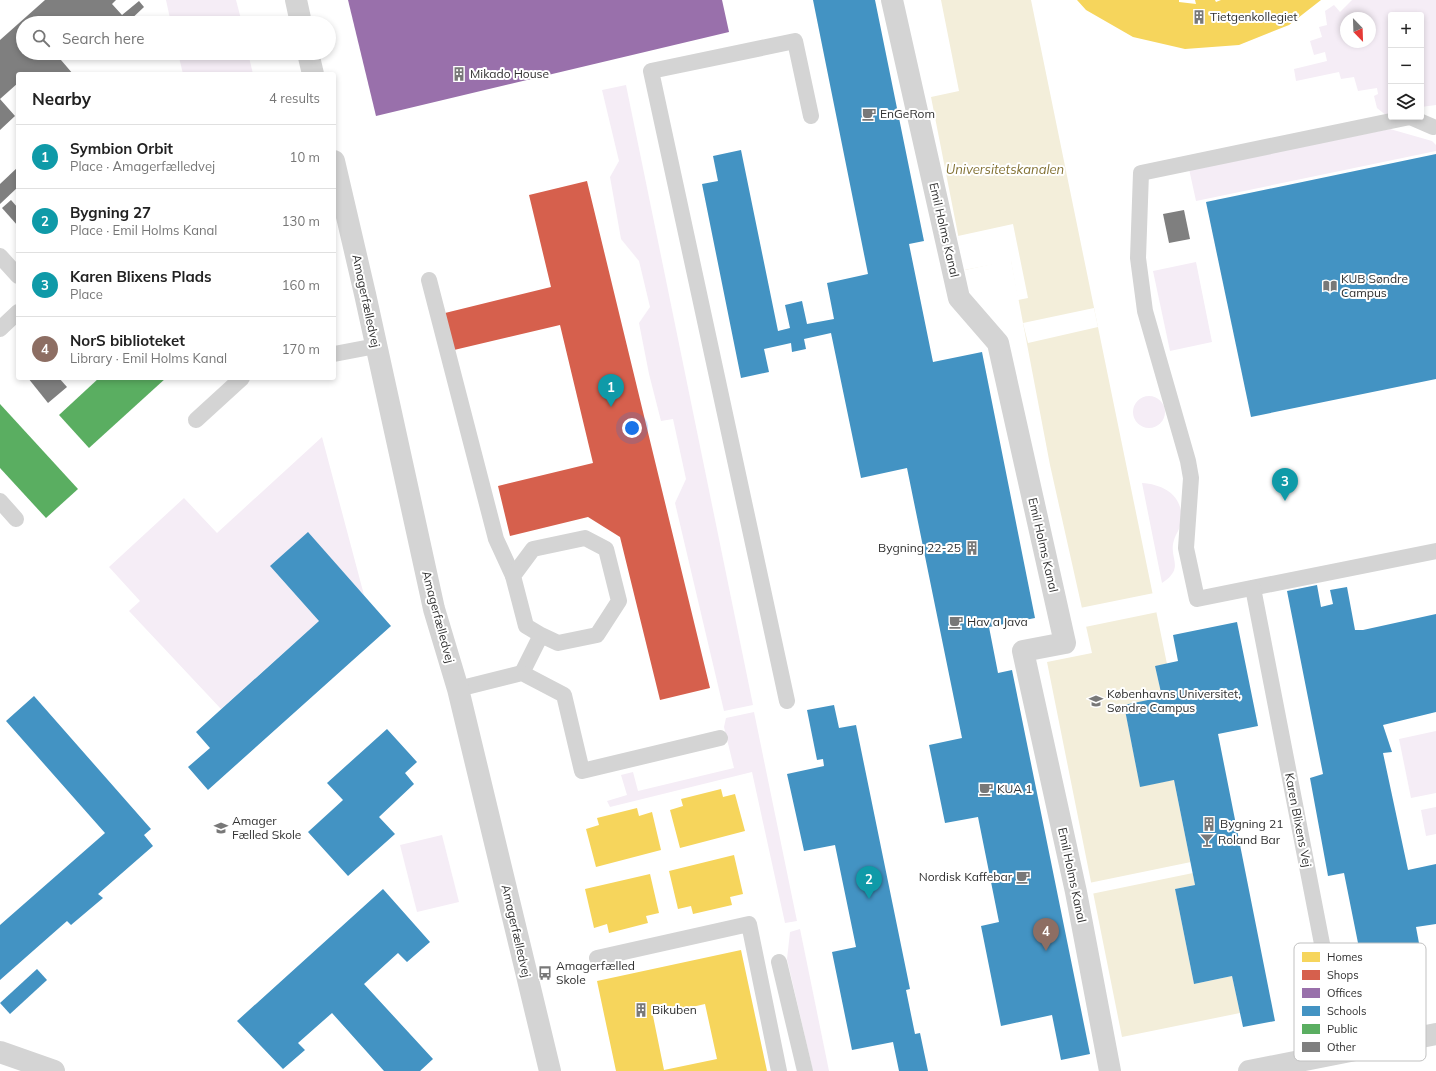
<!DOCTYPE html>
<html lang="en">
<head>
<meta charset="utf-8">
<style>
	:root { --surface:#fff; --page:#f2f2f2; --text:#222; --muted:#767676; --line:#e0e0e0; --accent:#0b8043 }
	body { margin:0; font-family:Mulish,sans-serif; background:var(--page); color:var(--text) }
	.controls { position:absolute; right:12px; top:12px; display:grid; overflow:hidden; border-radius:4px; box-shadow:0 2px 6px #0003 }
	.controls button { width:36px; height:36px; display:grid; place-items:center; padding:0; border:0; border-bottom:1px solid var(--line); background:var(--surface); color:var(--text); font:20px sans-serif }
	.compass { position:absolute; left:1340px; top:12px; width:36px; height:36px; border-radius:50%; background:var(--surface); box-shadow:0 2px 6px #0003; rotate:157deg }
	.you { position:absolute; left:632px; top:428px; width:14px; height:14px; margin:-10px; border:3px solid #fff; border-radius:50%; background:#1a73e8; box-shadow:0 0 0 6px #1a73e833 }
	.badge { display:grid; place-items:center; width:26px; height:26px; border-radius:50%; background:var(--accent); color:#fff; font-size:13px; font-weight:700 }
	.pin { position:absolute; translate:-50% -33px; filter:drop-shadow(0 1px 2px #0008) }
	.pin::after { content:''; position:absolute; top:21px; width:14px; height:12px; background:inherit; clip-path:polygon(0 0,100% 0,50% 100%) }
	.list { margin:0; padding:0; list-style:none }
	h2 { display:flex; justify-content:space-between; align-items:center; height:52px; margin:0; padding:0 16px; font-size:17px }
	h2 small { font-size:13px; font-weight:400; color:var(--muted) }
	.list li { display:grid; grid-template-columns:26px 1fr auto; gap:12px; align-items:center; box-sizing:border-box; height:64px; padding:0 16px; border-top:1px solid var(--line) }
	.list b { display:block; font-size:15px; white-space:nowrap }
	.list p { margin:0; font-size:13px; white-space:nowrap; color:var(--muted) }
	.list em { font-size:13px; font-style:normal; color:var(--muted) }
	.icon { flex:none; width:22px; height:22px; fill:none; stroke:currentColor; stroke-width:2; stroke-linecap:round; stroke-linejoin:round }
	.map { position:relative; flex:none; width:1436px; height:1071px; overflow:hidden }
	.search { position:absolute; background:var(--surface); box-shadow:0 2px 6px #0003; left:16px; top:16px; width:320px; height:44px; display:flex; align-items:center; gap:10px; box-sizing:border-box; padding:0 14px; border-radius:22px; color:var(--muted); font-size:15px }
	.panel { position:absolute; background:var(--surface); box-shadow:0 2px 6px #0003; left:16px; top:72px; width:320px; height:308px; border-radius:4px }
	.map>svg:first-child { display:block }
</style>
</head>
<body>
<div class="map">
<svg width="1436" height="1071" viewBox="0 0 1436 1071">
	<rect width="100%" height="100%" fill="#fff"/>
	<g fill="#f5edf6" fill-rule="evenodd">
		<polygon points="166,0 236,0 242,23 171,23"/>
		<path d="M1352 0H1436V105L1421 107V15H1391V115L1387 116 1377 108 1374 96 1378 94 1377 88 1358 91 1354 77 1341 79 1339 72 1296 81 1294 69 1327 61 1325 52 1314 55 1310 41 1322 37 1319 27 1327 25 1325 11 1334 5 1340 12ZM1346 18H1370V42H1346Z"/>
		<polygon points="178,53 248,53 253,74 183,74"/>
		<polygon points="626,85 753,705 724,711 675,503 686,479 673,419 661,421 649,374 639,323 650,307 639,261 621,239 610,177 619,161 602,90"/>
		<polygon points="1390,129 1432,141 1436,145 1436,151 1196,201 1189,169"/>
		<polygon points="1196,262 1212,342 1170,351 1153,271"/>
		<circle cx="1149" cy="412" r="16"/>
		<polygon points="322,437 364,595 308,533 270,566 319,621 221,709 129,611 140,601 109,567 184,498 217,533"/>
		<path d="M1142 483C1163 484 1184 496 1181 520 1181 528 1176 533 1174 540 1168 559 1186 567 1162 583Z"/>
		<polygon points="754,712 797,921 785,923 752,772 610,807 607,801 627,795 621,775 633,772 638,791 734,768 724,727 726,718"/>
		<polygon points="1436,731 1436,793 1411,798 1399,739"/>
		<polygon points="1436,807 1436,834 1426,836 1421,810"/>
		<polygon points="442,835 459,902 417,912 400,845"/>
		<polygon points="800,929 829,1071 813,1071 787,959 790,932"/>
	</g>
	<polygon fill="#f3eeda" points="941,0 1031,0 1167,664 1155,666 1162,697 1124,705 1140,786 1174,780 1195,885 1175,889 1194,984 1232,976 1240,1013 1122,1037 1047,662 1092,653 1050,465 1011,260 965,270 931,97 959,91"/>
	<g fill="#fff">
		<polygon points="1013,224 1028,298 1018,300 1011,261 964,270 958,236"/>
		<polygon points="1094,308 1098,327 1028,343 1023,323"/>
		<polygon points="1154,593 1158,612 1085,627 1080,608"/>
		<polygon points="1191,862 1193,873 1091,894 1089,883"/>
	</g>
	<g fill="#f6d55c" fill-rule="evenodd">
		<polygon points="1077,0 1179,0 1179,2 1196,4 1195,0 1215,0 1216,2 1221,0 1321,0 1289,25 1239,45 1185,49 1133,37 1086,10"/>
		<polygon points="721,789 723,797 735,794 745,831 680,848 670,810 683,806 681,799"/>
		<polygon points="637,808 639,816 652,812 661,850 596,867 586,829 599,825 597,818"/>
		<polygon points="734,855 743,894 730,897 732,905 693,914 691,906 678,909 669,871"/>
		<polygon points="650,874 659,913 646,916 648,923 609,933 607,924 594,928 585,889"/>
		<path d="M741 950 767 1071H616L597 981ZM705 1004 717 1059 664 1070 653 1016Z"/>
	</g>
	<polygon fill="#d6604d" points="587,181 710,688 660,700 620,537 588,517 510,536 498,486 593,463 560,325 454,350 445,313 551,287 529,195"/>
	<polygon fill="#9970ab" points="348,0 722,0 729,32 376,116"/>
	<g fill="#4393c3">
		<polygon points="813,0 875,0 924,241 909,244 933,362 982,352 1035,618 989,627 998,673 1012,670 1090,1054 1061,1060 1052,1015 1001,1026 981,926 999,922 978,817 945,823 929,745 962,738 907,468 861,478 831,333 804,339 806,349 792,352 791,343 764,349 769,372 741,378 702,184 718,181 713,156 741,150 778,331 790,328 785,305 802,301 807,324 834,319 827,283 868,274"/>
		<polygon points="1436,154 1436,379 1251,417 1206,202"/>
		<polygon points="308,532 391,626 208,790 188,767 210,748 196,732 319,621 270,566"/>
		<polygon points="1317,585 1321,607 1333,604 1330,590 1347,587 1355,630 1363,630 1436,614 1436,712 1383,725 1392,752 1383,753 1408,870 1436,864 1436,924 1416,927 1426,981 1396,987 1392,964 1379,967 1382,980 1366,983 1344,873 1328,876 1310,778 1323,774 1287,591"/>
		<polygon points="1237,622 1258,726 1218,734 1275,1021 1243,1027 1232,976 1194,984 1175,889 1195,885 1174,780 1140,787 1124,705 1162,697 1155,666 1178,661 1173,635"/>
		<polygon points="34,696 151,829 144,835 153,846 98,894 103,898 71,925 67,921 0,980 0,925 105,833 6,721"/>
		<polygon points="834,705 839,728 856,725 910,989 906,990 915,1034 920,1033 928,1071 899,1071 893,1042 852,1050 832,952 856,947 835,845 804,851 787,774 824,766 823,759 817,760 807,710"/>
		<polygon points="387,729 417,762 405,773 414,784 379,817 395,834 348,876 308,832 343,800 327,783"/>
		<polygon points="383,889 430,942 407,962 398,953 364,984 433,1059 420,1071 384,1071 332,1013 298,1043 305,1050 283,1069 237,1021"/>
		<polygon points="37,969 47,980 10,1014 0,1003"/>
	</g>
	<g fill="#5aae61">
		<polygon points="99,378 166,378 89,448 59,415"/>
		<polygon points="0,404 78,489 46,518 0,468"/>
	</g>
	<g fill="#7f7f7f">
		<polygon points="45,0 116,0 112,4 122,15 139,1 144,7 127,23 23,23 23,53 55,53 73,74 18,74 18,83 0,99 15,116 0,130 0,40"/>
		<polygon points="18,167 18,187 0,204 0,184"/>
		<polygon points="11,200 18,208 18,226 2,208"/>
		<polygon points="1184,210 1190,239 1169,243 1163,214"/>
		<polygon points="28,378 59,378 67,387 48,403"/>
	</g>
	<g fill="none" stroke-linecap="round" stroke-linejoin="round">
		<g stroke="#d4d4d4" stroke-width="16">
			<polyline points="1433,127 1410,117 1141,173 1138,258 1145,311 1188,461 1191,478 1186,548 1197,599 1436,551"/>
			<polyline points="0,256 18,276"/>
			<polyline points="429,280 496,539 513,576"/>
			<polyline points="0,329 18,312"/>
			<polyline points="334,354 376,346"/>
			<polyline points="196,420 242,378"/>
			<polyline points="0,501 16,519"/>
			<polyline points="1253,588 1343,1052"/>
			<polyline points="522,673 541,635 558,643 597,635 619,601 606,549 585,538 533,549 513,576 526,626 541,635"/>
			<polyline points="458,689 522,673 564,695 582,771 720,738"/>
			<polyline points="787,701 651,71 795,41 811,116"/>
			<polyline points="597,958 749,924 779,1071"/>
			<polyline points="779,962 805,1071"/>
		</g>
		<polyline stroke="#d4d4d4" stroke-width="22" points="892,0 959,298 998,343 1065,643 1023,651 1076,892 1110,1071"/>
		<g stroke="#d4d4d4" stroke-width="22">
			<polyline points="296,0 301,23"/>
			<polyline points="308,53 313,74"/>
			<polyline points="334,161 365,294 434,609 458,689 550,1071"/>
			<polyline points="0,1052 54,1071"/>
			<polyline points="1249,1071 1436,1034"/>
		</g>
	</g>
	<defs>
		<symbol id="building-bare" viewBox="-9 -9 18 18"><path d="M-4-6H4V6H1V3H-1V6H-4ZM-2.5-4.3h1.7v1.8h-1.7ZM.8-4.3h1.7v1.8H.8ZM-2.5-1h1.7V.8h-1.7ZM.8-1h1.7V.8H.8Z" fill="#787878" stroke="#fff" stroke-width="2.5" paint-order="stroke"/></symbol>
		<symbol id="cafe-bare" viewBox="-9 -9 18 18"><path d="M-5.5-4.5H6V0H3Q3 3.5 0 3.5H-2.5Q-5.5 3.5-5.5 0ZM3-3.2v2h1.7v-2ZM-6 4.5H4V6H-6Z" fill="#787878" stroke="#fff" stroke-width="2.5" paint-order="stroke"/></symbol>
		<symbol id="library-bare" viewBox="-9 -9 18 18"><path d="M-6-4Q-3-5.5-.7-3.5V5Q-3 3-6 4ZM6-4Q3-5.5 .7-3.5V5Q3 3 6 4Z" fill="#787878" stroke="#fff" stroke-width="2.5" paint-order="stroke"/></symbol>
		<symbol id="university-bare" viewBox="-9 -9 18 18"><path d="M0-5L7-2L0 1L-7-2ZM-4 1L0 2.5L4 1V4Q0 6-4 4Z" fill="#787878" stroke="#fff" stroke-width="2.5" paint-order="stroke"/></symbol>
		<symbol id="school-bare" viewBox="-9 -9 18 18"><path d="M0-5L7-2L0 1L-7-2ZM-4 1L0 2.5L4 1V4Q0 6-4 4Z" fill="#787878" stroke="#fff" stroke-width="2.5" paint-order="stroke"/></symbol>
		<symbol id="bar-bare" viewBox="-9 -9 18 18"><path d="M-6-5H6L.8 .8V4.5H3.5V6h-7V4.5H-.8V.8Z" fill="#787878" stroke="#fff" stroke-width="2.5" paint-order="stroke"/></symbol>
		<symbol id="bus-bare" viewBox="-9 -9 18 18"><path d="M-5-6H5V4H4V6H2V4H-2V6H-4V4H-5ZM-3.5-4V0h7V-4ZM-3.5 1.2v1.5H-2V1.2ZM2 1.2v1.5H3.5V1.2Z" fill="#787878" stroke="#fff" stroke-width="2.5" paint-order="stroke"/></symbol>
	</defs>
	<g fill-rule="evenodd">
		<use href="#building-bare" x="1189" y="7" width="20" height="20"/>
		<use href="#building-bare" x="449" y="64" width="20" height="20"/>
		<use href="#cafe-bare" x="859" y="104" width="20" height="20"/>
		<use href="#library-bare" x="1320" y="276" width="20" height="20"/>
		<use href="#building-bare" x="962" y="538" width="20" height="20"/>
		<use href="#cafe-bare" x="946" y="612" width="20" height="20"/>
		<use href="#university-bare" x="1086" y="691" width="20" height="20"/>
		<use href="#cafe-bare" x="976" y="779" width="20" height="20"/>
		<use href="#building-bare" x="1199" y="814" width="20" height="20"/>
		<use href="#school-bare" x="211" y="818" width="20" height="20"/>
		<use href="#bar-bare" x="1197" y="830" width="20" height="20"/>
		<use href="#cafe-bare" x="1013" y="867" width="20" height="20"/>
		<use href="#bus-bare" x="535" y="963" width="20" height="20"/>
		<use href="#building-bare" x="631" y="1000" width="20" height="20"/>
	</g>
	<g text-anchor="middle" stroke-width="4" stroke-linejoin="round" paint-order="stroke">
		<g font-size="12" fill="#303030" stroke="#fff" text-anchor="start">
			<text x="1210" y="21">Tietgenkollegiet</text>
			<text x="470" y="78">Mikado House</text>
			<text x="880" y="118">EnGeRom</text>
			<text x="1341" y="283">KUB Søndre<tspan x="1341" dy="14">Campus</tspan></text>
			<text x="961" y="552" text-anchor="end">Bygning 22-25</text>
			<text x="967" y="626">Hav a Java</text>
			<text x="1107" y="698">Københavns Universitet,<tspan x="1107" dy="14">Søndre Campus</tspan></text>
			<text x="997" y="793">KUA 1</text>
			<text x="232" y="825">Amager<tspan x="232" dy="14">Fælled Skole</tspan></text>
			<text x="1220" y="828">Bygning 21</text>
			<text x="1218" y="844">Roland Bar</text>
			<text x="1012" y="881" text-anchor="end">Nordisk Kaffebar</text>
			<text x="556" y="970">Amagerfælled<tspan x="556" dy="14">Skole</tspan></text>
			<text x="652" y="1014">Bikuben</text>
		</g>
		<g font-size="12" fill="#303030" stroke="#fff">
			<text transform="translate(944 230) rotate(77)" y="4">Emil Holms Kanal</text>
			<text transform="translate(366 301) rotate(78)" y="4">Amagerfælledvej</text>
			<text transform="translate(1043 545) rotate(77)" y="4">Emil Holms Kanal</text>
			<text transform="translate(438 617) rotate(75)" y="4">Amagerfælledvej</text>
			<text transform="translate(1298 820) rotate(79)" y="4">Karen Blixens Vej</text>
			<text transform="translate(1072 875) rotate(78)" y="4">Emil Holms Kanal</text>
			<text transform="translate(516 931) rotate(77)" y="4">Amagerfælledvej</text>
		</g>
		<g font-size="13" font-style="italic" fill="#837234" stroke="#fff">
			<text x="1005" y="174">Universitetskanalen</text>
		</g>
	</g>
	<rect x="1294" y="943" width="132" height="118" rx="6" fill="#fff" stroke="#c1c1c1" stroke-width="1"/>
	<rect x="1302" y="952" width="18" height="10" fill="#f6d55c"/>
	<rect x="1302" y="970" width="18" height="10" fill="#d6604d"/>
	<rect x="1302" y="988" width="18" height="10" fill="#9970ab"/>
	<rect x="1302" y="1006" width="18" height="10" fill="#4393c3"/>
	<rect x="1302" y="1024" width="18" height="10" fill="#5aae61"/>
	<rect x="1302" y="1042" width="18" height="10" fill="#7f7f7f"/>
	<g font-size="11" fill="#303030">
		<text x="1327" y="961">Homes</text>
		<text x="1327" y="979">Shops</text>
		<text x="1327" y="997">Offices</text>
		<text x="1327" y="1015">Schools</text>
		<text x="1327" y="1033">Public</text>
		<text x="1327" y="1051">Other</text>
	</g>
</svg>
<div class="controls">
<button>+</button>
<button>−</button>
<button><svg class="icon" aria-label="layers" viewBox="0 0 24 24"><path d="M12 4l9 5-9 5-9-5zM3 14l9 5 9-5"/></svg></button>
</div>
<svg class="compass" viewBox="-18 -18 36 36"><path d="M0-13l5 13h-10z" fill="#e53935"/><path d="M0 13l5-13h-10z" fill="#767676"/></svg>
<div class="you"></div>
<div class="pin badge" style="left:611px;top:407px;background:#0f9aa8">1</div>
<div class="pin badge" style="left:869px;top:899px;background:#0f9aa8">2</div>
<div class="pin badge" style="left:1285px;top:501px;background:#0f9aa8">3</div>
<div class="pin badge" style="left:1046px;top:951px;background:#8d6e63">4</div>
<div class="search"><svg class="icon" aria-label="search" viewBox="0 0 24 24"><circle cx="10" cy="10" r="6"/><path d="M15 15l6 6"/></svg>Search here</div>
<section class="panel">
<h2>Nearby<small>4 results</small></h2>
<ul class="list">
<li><span class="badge" style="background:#0f9aa8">1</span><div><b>Symbion Orbit</b><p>Place · Amagerfælledvej</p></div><em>10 m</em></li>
<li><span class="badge" style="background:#0f9aa8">2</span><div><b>Bygning 27</b><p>Place · Emil Holms Kanal</p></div><em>130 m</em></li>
<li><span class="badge" style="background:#0f9aa8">3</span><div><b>Karen Blixens Plads</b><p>Place</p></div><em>160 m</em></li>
<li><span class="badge" style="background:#8d6e63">4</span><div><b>NorS biblioteket</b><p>Library · Emil Holms Kanal</p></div><em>170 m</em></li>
</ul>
</section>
</div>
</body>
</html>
